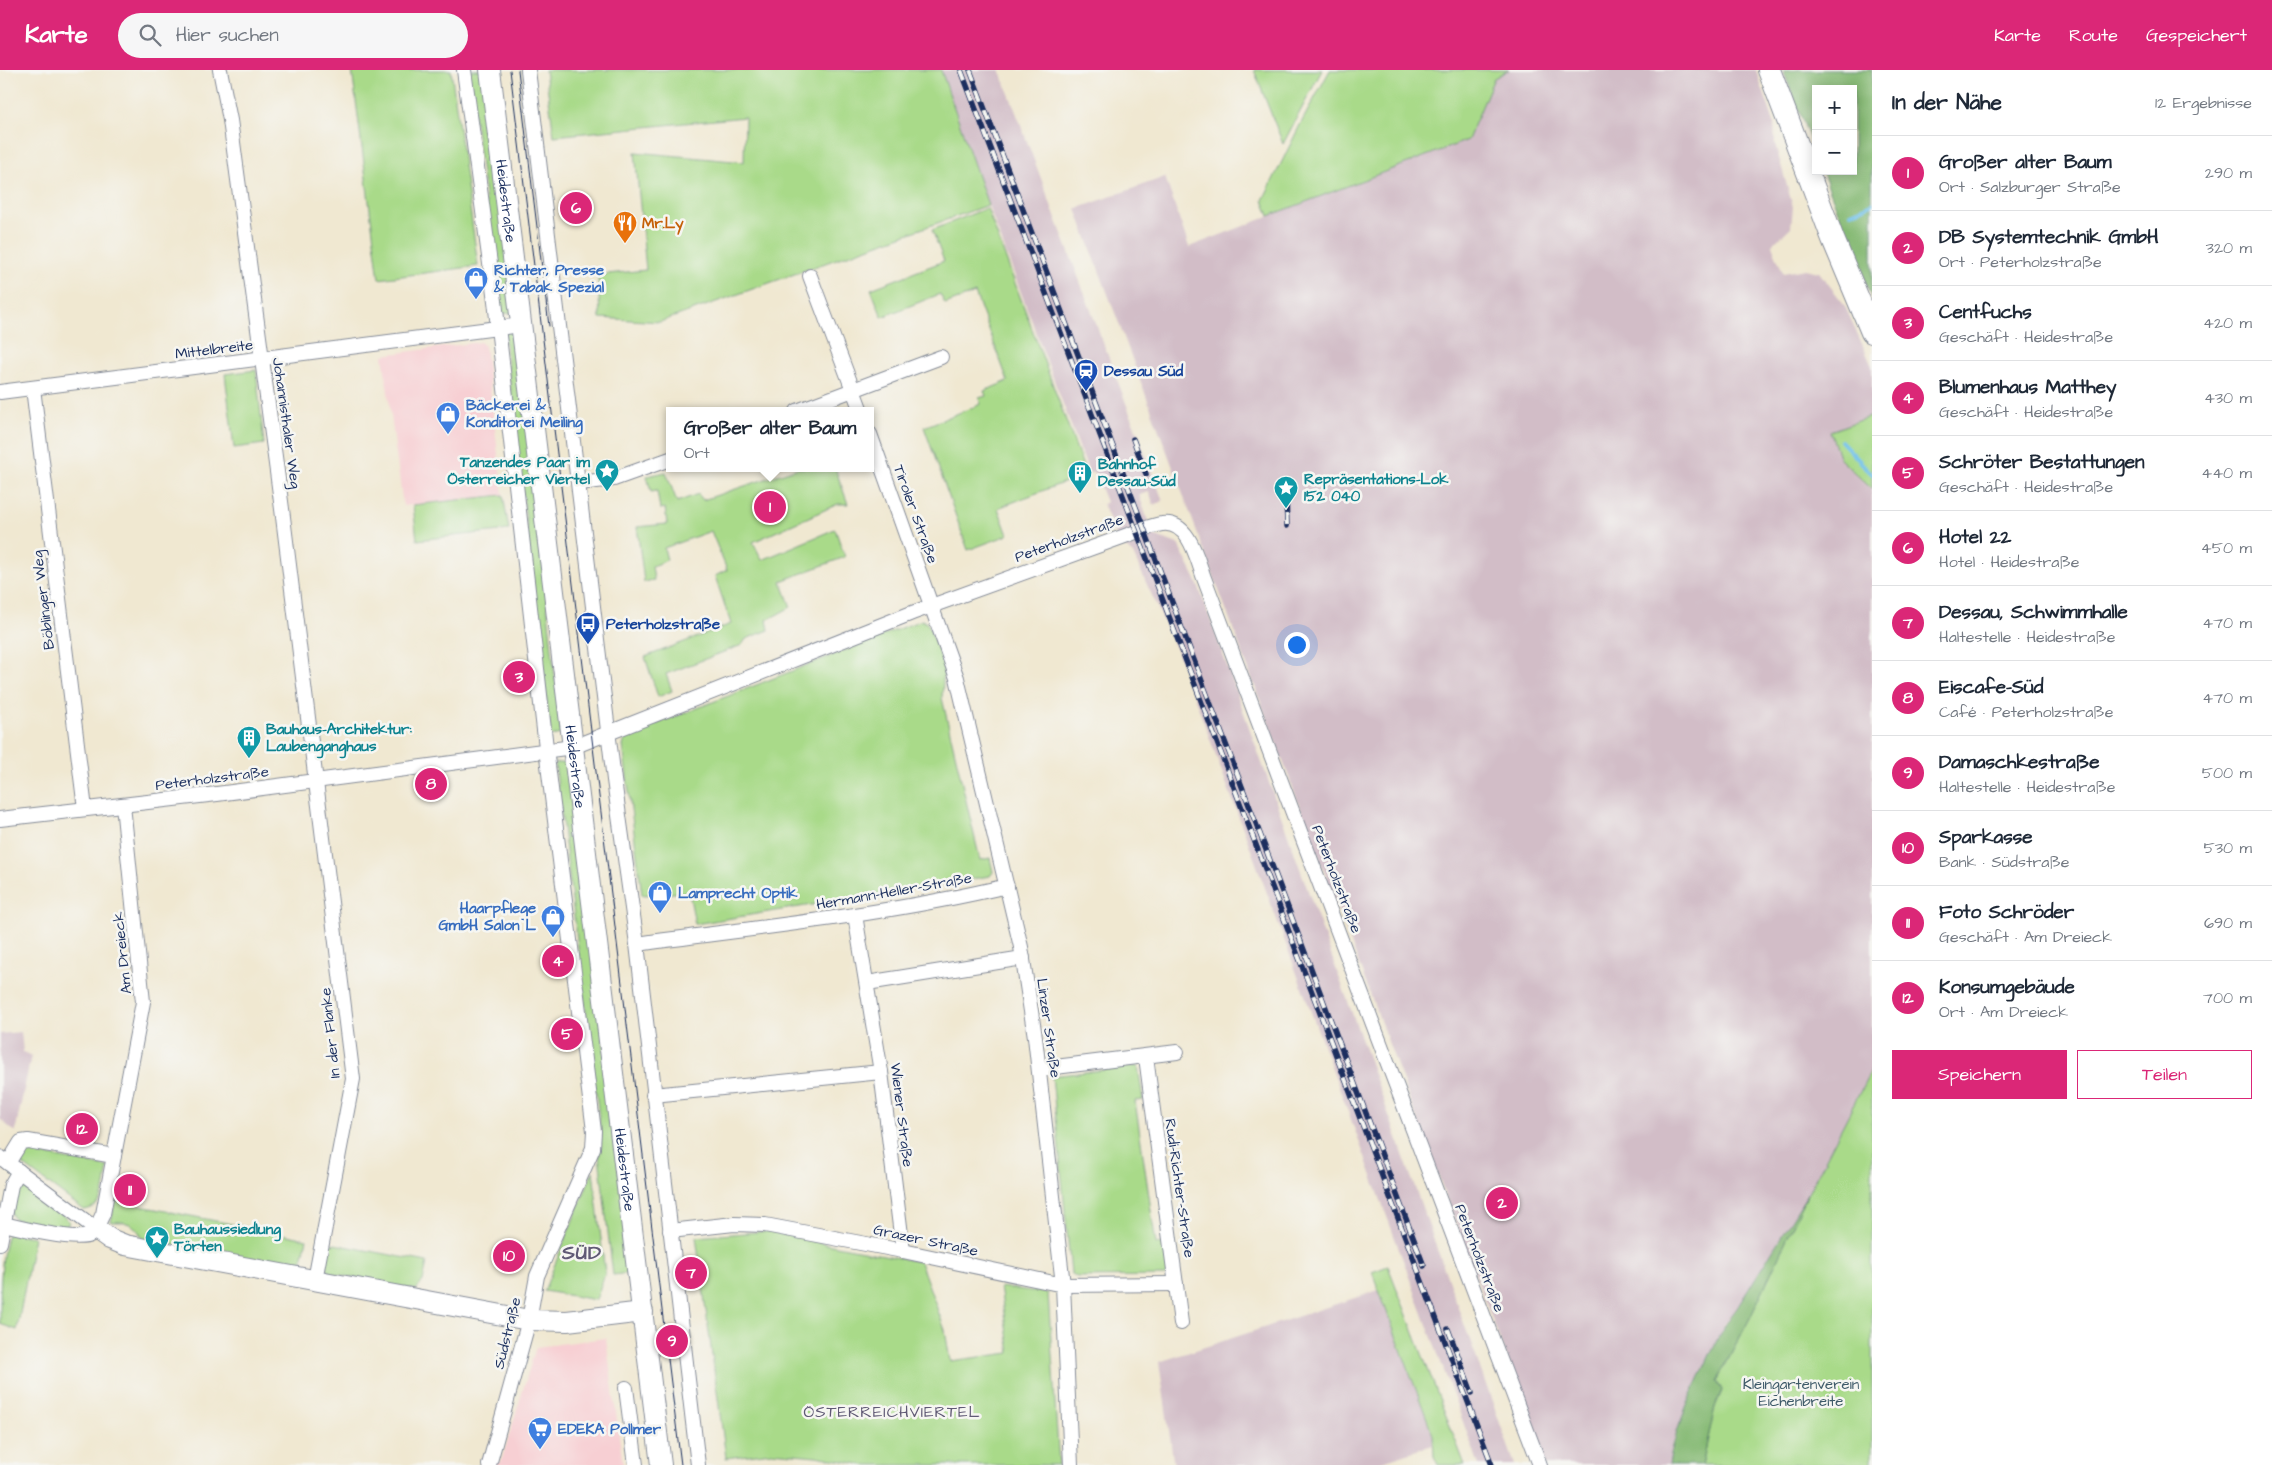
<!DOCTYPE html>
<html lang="de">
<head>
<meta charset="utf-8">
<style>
	:root { --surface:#fff; --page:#f6f6f7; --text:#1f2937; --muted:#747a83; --line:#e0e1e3; --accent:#db2777 }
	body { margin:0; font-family:"Architects Daughter",sans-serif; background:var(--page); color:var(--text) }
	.controls { position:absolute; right:15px; top:15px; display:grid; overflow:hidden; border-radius:0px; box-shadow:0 2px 12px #0003 }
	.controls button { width:45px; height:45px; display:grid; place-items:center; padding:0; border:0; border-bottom:1px solid var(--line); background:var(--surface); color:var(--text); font:25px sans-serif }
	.you { position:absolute; left:1296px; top:574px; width:18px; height:18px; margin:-12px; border:4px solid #fff; border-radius:50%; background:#1a73e8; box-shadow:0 0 0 8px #1a73e833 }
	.badge { display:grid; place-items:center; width:32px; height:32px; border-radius:50%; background:var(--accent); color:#fff; font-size:16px; font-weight:700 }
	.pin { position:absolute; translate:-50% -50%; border:2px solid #fff; box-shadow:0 1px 5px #0006 }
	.popup { position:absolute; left:666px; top:337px; width:208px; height:65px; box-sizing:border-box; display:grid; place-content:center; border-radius:0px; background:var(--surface); filter:drop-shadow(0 1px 4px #0005); font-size:16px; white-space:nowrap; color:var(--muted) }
	.popup b { font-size:19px; color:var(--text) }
	.popup::after { content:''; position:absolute; left:50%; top:100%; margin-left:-10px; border:10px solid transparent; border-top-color:var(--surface) }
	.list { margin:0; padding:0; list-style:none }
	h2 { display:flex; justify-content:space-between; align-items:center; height:65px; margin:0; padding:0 20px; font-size:21px }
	h2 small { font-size:16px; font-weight:400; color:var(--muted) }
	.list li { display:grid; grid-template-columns:32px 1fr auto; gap:15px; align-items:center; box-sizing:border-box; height:75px; padding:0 20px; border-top:1px solid var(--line) }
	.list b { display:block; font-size:19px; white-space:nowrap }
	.list p { margin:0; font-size:16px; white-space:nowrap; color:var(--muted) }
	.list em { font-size:16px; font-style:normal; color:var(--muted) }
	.actions { display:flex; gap:10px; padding:15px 20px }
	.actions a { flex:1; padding:11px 0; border:1px solid var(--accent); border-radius:0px; text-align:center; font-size:18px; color:var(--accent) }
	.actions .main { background:var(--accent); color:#fff }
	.icon { flex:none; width:28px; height:28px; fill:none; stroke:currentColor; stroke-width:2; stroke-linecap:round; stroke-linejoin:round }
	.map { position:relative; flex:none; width:1872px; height:1395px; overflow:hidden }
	header { display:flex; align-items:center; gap:30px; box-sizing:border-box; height:70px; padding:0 25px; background:var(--accent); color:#fff }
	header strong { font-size:24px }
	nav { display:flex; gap:28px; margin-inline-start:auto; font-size:18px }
	.search { width:350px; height:45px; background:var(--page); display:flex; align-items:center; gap:12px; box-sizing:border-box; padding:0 18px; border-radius:28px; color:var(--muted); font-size:19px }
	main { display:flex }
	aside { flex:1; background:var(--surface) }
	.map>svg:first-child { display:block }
</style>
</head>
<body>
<header>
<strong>Karte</strong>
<div class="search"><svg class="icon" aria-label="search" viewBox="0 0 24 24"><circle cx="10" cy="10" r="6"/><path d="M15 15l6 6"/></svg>Hier suchen</div>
<nav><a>Karte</a><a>Route</a><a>Gespeichert</a></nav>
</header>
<main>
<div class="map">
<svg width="1872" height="1395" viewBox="0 0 1872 1395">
	<rect width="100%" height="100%" fill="#f6f6f2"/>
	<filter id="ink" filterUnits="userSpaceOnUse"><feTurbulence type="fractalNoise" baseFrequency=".02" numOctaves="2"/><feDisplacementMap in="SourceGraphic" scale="10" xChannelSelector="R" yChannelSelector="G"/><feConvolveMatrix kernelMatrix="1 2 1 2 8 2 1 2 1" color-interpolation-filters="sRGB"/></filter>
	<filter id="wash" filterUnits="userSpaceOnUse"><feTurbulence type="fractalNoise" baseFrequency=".0096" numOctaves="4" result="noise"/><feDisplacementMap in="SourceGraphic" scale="20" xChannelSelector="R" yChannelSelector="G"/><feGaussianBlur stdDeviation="1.12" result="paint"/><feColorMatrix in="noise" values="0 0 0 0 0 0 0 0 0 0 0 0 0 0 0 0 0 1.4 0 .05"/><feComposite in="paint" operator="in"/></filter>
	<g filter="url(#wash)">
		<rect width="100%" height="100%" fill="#f0e8d1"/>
		<g fill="#f7cfd3">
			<polygon points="480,272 485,276 503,425 403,436 383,285"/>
			<polygon points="606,1268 623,1395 495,1395 496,1391 501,1392 536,1277"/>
		</g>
		<g fill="#d2bdc7">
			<polygon points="941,0 1000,0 1163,431 1154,435 1149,422 1139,425 1153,465 1178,474 1196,510 1515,1395 1479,1395 1177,580 1133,484 1119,472 1103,434 1106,432 1094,402 1089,403 988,135"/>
			<polygon points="1509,0 1756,0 1774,52 1775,74 1793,137 1791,157 1772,175 1783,203 1805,199 1819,202 1844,234 1872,296 1872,346 1830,362 1840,389 1872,419 1872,999 1808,1123 1737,1238 1725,1253 1685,1341 1673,1372 1669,1395 1544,1395 1509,1303 1510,1297 1076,139 1165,107 1189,177 1468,70 1494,7"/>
			<polygon points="21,962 23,982 31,986 15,1062 0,1049 0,964"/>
			<polygon points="1379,1220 1436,1374 1370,1395 1174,1395 1159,1292"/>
		</g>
		<g fill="#a9da89" stroke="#628474">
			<polygon points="352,0 451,0 478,196 379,209"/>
			<polygon points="468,0 486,0 517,242 501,244"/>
			<polygon points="545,0 941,0 988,135 660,252 600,248 598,205 646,200 635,82 744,92 745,47 554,66"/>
			<polygon points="1254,0 1322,0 1283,74"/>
			<polygon points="1330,0 1509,0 1494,8 1468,70 1269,146 1263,130 1300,55"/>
			<polygon points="987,138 1086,404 998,438 1008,465 968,480 924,357 981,334 979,328 986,326 984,321 1008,311 975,223 945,234 940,224 882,247 871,219 944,191 932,160"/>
			<polygon points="518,259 561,664 551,666 504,261"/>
			<polygon points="256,300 264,374 234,378 225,304"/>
			<polygon points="1872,346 1872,419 1840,389 1830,361"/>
			<polygon points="798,398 835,398 848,434 838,434 753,472 762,490 835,459 845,487 781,511 791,537 767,550 769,560 746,569 742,575 666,604 672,621 658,627 645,587 731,554 715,506 727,500 711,461 664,478 667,490 652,496 654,510 644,512 637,457 667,454 665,438 660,439 657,421 651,422 647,406 666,402 677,432 698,424 703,430"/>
			<polygon points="503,425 509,460 417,470 413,435"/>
			<polygon points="922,550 928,554 944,596 942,628 980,790 990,788 993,802 990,806 695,854 689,822 642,825 623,676 626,666"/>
			<polygon points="555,693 570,693 631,1203 613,1205 599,1086 601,1063"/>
			<polygon points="1138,996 1143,1030 1135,1031 1156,1174 1164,1173 1168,1196 1166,1206 1077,1207 1071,1203 1052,1006"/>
			<polygon points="1872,999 1872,1395 1702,1395 1715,1337 1722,1321 1717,1311 1751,1246 1808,1123"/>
			<path d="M20 1080 108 1097C104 1115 106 1137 84 1140L18 1091Z"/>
			<polygon points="593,1101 605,1203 596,1230 544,1221"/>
			<polygon points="24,1117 65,1147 69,1152 65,1160 14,1149 11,1143 15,1124"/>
			<path d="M115 1131 307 1169 300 1199 143 1171C137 1154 128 1151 111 1152Z"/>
			<polygon points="769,1161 826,1174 920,1192 945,1260 950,1291 1010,1283 1000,1217 1048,1223 1059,1395 865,1395 816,1386 771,1382 726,1388 696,1167"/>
			<path d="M9 1163 34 1167 17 1260 0 1254C0 1233 0 1178 9 1163Z"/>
			<polygon points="329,1173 427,1192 423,1211 416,1220 329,1203 325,1194"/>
			<polygon points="1388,1196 1465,1395 1438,1395 1434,1386 1433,1365 1372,1202"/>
		</g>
		<g fill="#86ba75" stroke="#50746a">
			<polygon points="1783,0 1872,0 1872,229 1822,101 1853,101 1853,19 1816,19 1816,85"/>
			<path d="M1808 1123 1751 1246 1717 1311 1722 1320 1715 1337 1702 1395H1669C1674 1361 1689 1331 1703 1300 1713 1278 1722 1257 1737 1238Z"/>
		</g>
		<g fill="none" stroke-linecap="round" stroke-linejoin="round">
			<g stroke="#71c1ec" stroke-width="4">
				<polyline points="1851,143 1872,134"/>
				<polyline points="1841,371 1872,404"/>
			</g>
		</g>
	</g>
	<g filter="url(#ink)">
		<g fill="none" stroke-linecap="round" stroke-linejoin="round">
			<defs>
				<g id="street">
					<polyline points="220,0 230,50 282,439 353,1009 315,1210"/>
					<polyline points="464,0 495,231 548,695 594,1061 593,1078 537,1206 529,1250 489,1395"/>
					<polyline points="528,0 614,710 637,874 698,1395"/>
					<polyline points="810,206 861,341"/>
					<polyline points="33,318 85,739"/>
					<polyline points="0,322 521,255"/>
					<polyline points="797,341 941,287"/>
					<polyline points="870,364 957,608 1021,877 1035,967 1063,1215 1071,1395"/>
					<polyline points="579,413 614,409 670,389"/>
					<path d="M0 749 217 724 573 677 912 543 1136 462C1144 459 1153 455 1162 454 1189 450 1197 489 1204 508L1540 1395"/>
					<polyline points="855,845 881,1002 903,1181"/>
					<path d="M637 874C761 857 885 845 1007 816"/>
					<polyline points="867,913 1023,888"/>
					<polyline points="1146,987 1181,1253"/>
					<polyline points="1039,999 1177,982"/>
					<polyline points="653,1025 881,1002"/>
					<polyline points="0,1087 96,1159"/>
					<polyline points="8,1093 21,1072 28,1071 114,1086"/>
					<path d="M4 1154C20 1158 78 1172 90 1165 97 1160 99 1151 103 1144L143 932 123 735"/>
					<polyline points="670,1161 734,1154 765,1155 903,1181 1063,1215 1176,1214"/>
					<polyline points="0,1173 11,1115 19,1101"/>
					<polyline points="626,1318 636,1395"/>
				</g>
				<g id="secondary">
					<path id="s1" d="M490 0 661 1395"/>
					<polyline points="96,1159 110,1169 125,1175 529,1250 567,1251 643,1242"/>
				</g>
				<polyline id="primary" points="1769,0 1833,169 1872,262"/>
			</defs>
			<use href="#street" stroke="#868c98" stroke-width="16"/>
			<use href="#secondary" stroke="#868c98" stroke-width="22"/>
			<use href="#primary" stroke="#868c98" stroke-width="24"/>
			<use href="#street" stroke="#fff" stroke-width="14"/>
			<use href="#secondary" stroke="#fff" stroke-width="20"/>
			<use href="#primary" stroke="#fff" stroke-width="22"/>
			<g stroke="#1b2f5e" stroke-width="1">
				<polyline points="510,0 681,1395"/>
				<polyline points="518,0 549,256"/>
			</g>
			<defs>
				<g id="rail">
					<polyline points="961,0 1492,1395"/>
					<polyline points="970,0 1424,1196"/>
					<polyline points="1133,369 1146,404"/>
					<polyline points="1286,422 1287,456"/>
					<polyline points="1448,1259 1472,1323"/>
				</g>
			</defs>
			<use href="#rail" stroke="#1b2f5e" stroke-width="5.5"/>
			<use href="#rail" stroke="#f6f6f2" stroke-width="4" stroke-dasharray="11" stroke-linecap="butt"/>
		</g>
	</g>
	<defs>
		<symbol id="restaurant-pin" viewBox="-11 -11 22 30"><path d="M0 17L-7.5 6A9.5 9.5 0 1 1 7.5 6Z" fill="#e8710a" stroke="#f6f6f2"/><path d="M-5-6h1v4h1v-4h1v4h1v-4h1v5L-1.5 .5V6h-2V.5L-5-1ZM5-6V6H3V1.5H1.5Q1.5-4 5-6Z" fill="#fff"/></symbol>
		<symbol id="shop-pin" viewBox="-11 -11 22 30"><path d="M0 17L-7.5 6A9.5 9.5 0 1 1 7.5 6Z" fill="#3f7fe0" stroke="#f6f6f2"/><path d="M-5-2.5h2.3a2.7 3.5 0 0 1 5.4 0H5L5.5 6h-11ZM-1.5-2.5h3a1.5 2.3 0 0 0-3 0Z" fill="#fff"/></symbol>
		<symbol id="station-pin" viewBox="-11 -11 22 30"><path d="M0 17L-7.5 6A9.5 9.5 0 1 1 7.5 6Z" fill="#1a4fb4" stroke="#f6f6f2"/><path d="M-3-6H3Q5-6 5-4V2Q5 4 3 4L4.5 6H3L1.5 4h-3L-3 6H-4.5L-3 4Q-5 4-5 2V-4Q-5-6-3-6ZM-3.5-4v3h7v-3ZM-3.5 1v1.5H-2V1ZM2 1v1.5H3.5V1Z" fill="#fff"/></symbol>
		<symbol id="sight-pin" viewBox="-11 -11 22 30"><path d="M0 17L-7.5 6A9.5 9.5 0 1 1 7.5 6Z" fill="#0f9aa8" stroke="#f6f6f2"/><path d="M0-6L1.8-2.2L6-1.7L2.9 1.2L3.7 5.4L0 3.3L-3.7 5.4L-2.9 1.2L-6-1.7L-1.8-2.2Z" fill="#fff"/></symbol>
		<symbol id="building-pin" viewBox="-11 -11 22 30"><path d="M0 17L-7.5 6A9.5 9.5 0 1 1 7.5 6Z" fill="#0f9aa8" stroke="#f6f6f2"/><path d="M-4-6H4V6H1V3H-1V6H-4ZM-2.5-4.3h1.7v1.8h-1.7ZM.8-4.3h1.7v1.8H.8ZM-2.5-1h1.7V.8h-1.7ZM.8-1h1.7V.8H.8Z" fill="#fff"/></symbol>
		<symbol id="bus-pin" viewBox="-11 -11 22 30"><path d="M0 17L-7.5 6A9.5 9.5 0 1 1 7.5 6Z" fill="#1a4fb4" stroke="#f6f6f2"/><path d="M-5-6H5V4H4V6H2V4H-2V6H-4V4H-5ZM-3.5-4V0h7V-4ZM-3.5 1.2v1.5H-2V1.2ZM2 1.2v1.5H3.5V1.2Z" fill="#fff"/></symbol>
		<symbol id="supermarket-pin" viewBox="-11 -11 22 30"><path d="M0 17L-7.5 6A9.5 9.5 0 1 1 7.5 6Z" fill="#3f7fe0" stroke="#f6f6f2"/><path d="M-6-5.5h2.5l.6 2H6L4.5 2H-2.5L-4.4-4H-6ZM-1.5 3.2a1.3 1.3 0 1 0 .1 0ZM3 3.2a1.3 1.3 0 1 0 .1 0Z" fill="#fff"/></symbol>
	</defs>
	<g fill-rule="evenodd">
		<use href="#restaurant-pin" x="611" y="139" width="28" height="38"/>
		<use href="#shop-pin" x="462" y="195" width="28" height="38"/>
		<use href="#station-pin" x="1072" y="287" width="28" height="38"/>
		<use href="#shop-pin" x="434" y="330" width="28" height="38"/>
		<use href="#sight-pin" x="593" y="387" width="28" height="38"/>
		<use href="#building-pin" x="1066" y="389" width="28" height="38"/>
		<use href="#sight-pin" x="1272" y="404" width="28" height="38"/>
		<use href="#bus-pin" x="574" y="540" width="28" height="38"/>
		<use href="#building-pin" x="235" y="654" width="28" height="38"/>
		<use href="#shop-pin" x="646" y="809" width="28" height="38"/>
		<use href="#shop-pin" x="539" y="833" width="28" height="38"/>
		<use href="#sight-pin" x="143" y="1154" width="28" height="38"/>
		<use href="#supermarket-pin" x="526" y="1345" width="28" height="38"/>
	</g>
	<g text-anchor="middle" stroke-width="5" stroke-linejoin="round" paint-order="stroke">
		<g font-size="15" fill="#1b2f5e" stroke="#f6f6f2">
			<text dy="5" stroke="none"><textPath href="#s1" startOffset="132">Heidestraße</textPath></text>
			<text transform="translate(214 279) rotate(-7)" y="5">Mittelbreite</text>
			<text transform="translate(287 353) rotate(82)" y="5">Johannisthaler Weg</text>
			<text transform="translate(916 444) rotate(70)" y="5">Tiroler Straße</text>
			<text transform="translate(1069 468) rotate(-20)" y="5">Peterholzstraße</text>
			<text transform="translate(43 530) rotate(-97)" y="5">Böblinger Weg</text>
			<text dy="5" stroke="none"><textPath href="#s1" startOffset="702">Heidestraße</textPath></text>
			<text transform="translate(212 708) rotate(-7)" y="5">Peterholzstraße</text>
			<text transform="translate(1337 809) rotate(69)" y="5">Peterholzstraße</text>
			<text transform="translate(894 821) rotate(-10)" y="5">Hermann-Heller-Straße</text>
			<text transform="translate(122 883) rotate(-96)" y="5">Am Dreieck</text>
			<text transform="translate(1049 958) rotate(82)" y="5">Linzer Straße</text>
			<text transform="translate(330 963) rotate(-96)" y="5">In der Flanke</text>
			<text transform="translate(902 1045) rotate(83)" y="5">Wiener Straße</text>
			<text dy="5" stroke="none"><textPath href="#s1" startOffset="1108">Heidestraße</textPath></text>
			<text transform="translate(1180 1118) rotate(82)" y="5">Rudi-Richter-Straße</text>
			<text transform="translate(926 1170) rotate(12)" y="5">Grazer Straße</text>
			<text transform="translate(1480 1188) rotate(69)" y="5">Peterholzstraße</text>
			<text transform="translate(507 1263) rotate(-76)" y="5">Südstraße</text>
		</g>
		<g font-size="15" font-weight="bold" fill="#c56008" stroke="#f6f6f2" text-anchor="start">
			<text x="642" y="158">Mr.Ly</text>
		</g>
		<g font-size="15" font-weight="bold" fill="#366cbe" stroke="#f6f6f2" text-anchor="start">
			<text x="494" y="205">Richter, Presse<tspan x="494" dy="17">&amp; Tabak Spezial</tspan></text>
			<text x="466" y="340">Bäckerei &amp;<tspan x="466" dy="17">Konditorei Meiling</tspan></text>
			<text x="678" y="828">Lamprecht Optik</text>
			<text x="536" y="843" text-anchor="end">Haarpflege<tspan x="536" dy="17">GmbH Salon L</tspan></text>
			<text x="558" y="1364">EDEKA Pollmer</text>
		</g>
		<g font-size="15" font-weight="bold" fill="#164399" stroke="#f6f6f2" text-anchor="start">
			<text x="1104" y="306">Dessau Süd</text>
			<text x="606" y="559">Peterholzstraße</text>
		</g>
		<g font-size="15" font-weight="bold" fill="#0d838f" stroke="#f6f6f2" text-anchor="start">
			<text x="590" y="397" text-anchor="end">Tanzendes Paar im<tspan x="590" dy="17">Österreicher Viertel</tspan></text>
			<text x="1098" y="399">Bahnhof<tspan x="1098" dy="17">Dessau-Süd</tspan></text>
			<text x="1304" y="414">Repräsentations-Lok<tspan x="1304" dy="17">152 040</tspan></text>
			<text x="266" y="664">Bauhaus-Architektur:<tspan x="266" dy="17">Laubenganghaus</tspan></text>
			<text x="174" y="1164">Bauhaussiedlung<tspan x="174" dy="17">Törten</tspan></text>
		</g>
		<g font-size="15" fill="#3e5a69" stroke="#f6f6f2">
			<text x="1801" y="1319">Kleingartenverein<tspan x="1801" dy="17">Eichenbreite</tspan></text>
		</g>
		<g font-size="16" letter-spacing="1" fill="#605a75" stroke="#f6f6f2">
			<text x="892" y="1347">ÖSTERREICHVIERTEL</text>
		</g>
		<g font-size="20" font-weight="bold" letter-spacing="1" fill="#605a75" stroke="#f6f6f2">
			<text x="582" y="1189">SÜD</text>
		</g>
	</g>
</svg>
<div class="controls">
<button>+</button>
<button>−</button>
</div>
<div class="you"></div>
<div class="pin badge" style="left:770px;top:437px">1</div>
<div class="popup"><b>Großer alter Baum</b>Ort</div>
<div class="pin badge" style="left:1502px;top:1133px">2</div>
<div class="pin badge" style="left:519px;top:607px">3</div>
<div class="pin badge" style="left:558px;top:891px">4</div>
<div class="pin badge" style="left:567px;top:964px">5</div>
<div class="pin badge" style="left:576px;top:138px">6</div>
<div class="pin badge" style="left:691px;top:1203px">7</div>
<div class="pin badge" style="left:431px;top:714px">8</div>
<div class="pin badge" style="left:672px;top:1271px">9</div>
<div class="pin badge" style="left:509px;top:1186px">10</div>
<div class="pin badge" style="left:130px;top:1120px">11</div>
<div class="pin badge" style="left:82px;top:1059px">12</div>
</div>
<aside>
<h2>In der Nähe<small>12 Ergebnisse</small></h2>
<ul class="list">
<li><span class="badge">1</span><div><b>Großer alter Baum</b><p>Ort · Salzburger Straße</p></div><em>290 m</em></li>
<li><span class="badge">2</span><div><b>DB Systemtechnik GmbH</b><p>Ort · Peterholzstraße</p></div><em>320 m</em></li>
<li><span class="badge">3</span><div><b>Centfuchs</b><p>Geschäft · Heidestraße</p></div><em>420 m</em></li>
<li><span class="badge">4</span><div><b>Blumenhaus Matthey</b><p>Geschäft · Heidestraße</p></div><em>430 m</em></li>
<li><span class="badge">5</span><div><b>Schröter Bestattungen</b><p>Geschäft · Heidestraße</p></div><em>440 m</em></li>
<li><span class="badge">6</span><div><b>Hotel 22</b><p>Hotel · Heidestraße</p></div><em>450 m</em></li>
<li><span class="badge">7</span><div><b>Dessau, Schwimmhalle</b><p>Haltestelle · Heidestraße</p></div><em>470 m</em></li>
<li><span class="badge">8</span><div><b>Eiscafe-Süd</b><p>Café · Peterholzstraße</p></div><em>470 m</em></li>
<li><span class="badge">9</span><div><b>Damaschkestraße</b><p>Haltestelle · Heidestraße</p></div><em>500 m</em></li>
<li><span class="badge">10</span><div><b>Sparkasse</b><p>Bank · Südstraße</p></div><em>530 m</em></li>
<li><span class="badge">11</span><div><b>Foto Schröder</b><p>Geschäft · Am Dreieck</p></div><em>690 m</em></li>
<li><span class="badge">12</span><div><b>Konsumgebäude</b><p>Ort · Am Dreieck</p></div><em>700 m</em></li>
</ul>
<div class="actions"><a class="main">Speichern</a><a>Teilen</a></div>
</aside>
</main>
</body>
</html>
